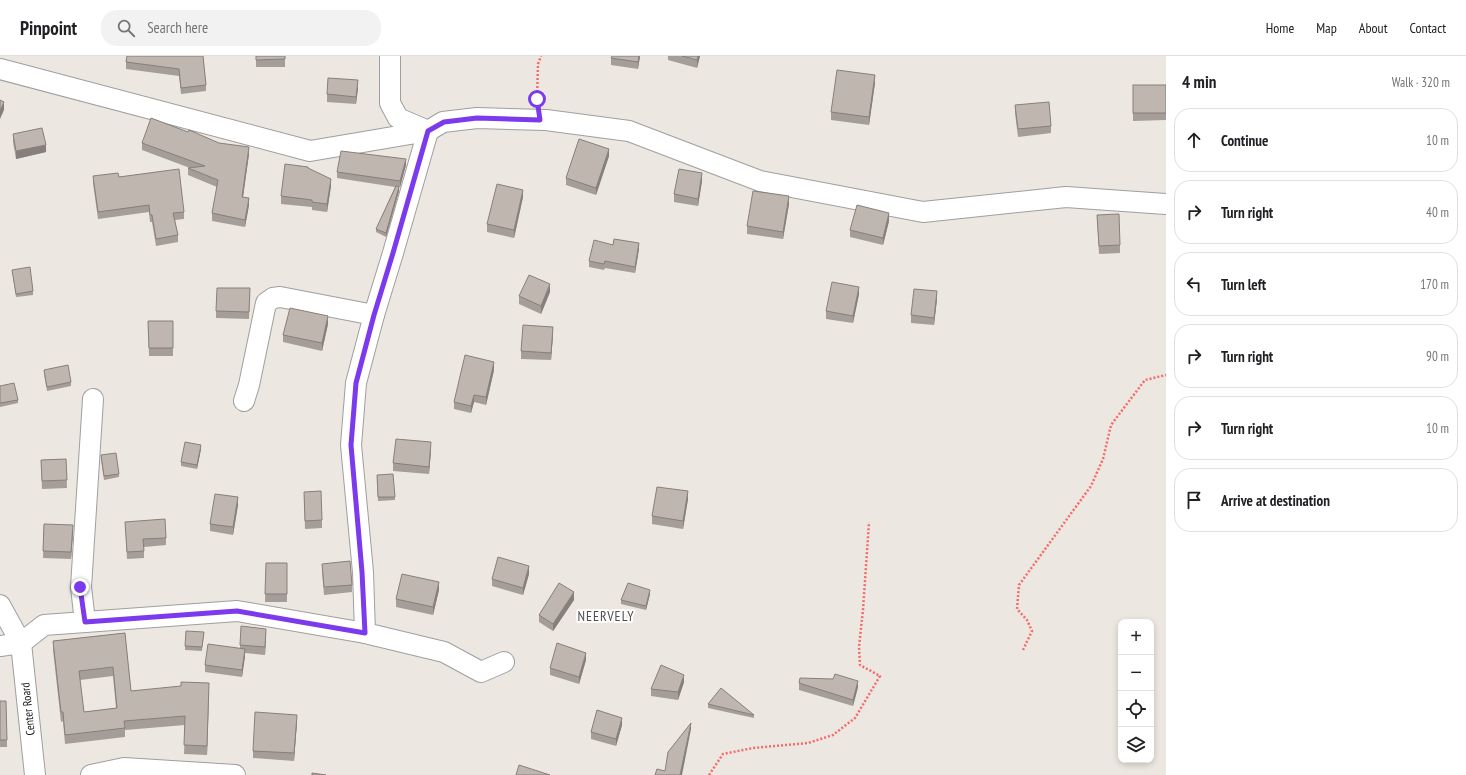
<!DOCTYPE html>
<html lang="en">
<head>
<meta charset="utf-8">
<style>
	:root { --surface:#fff; --page:#f2f2f2; --text:#202124; --muted:#757577; --line:#e0e0e0 }
	body { margin:0; font-family:"PT Sans Narrow",sans-serif; background:var(--page); color:var(--text) }
	.controls { position:absolute; right:12px; bottom:12px; display:grid; overflow:hidden; border-radius:8px; box-shadow:0 2px 6px #0003 }
	.controls button { width:36px; height:36px; display:grid; place-items:center; padding:0; border:0; border-bottom:1px solid var(--line); background:var(--surface); color:var(--text); font:20px sans-serif }
	.stop { position:absolute; width:12px; height:12px; margin:-9px; border:3px solid #7c3aed; border-radius:50%; background:#fff }
	.stop.end { background:#7c3aed; border-color:#fff; box-shadow:0 1px 4px #0008 }
	.list { margin:0; padding:0; list-style:none }
	h2 { display:flex; justify-content:space-between; align-items:center; height:52px; margin:0; padding:0 16px; font-size:17px }
	h2 small { font-size:13px; font-weight:400; color:var(--muted) }
	.list li { display:grid; grid-template-columns:26px 1fr auto; gap:12px; align-items:center; box-sizing:border-box; height:64px; margin:0 8px 8px; padding:0 8px; border:1px solid var(--line); border-radius:16px }
	.list b { display:block; font-size:15px; white-space:nowrap }
	.list em { font-size:13px; font-style:normal; color:var(--muted) }
	.icon { flex:none; width:22px; height:22px; fill:none; stroke:currentColor; stroke-width:2; stroke-linecap:round; stroke-linejoin:round }
	.map { position:relative; flex:none; width:1166px; height:719px; overflow:hidden }
	header { display:flex; align-items:center; gap:24px; box-sizing:border-box; height:56px; padding:0 20px; background:var(--surface); border-bottom:1px solid var(--line) }
	header strong { font-size:19px }
	nav { display:flex; gap:22px; margin-inline-start:auto; font-size:14px }
	.search { width:280px; height:36px; background:var(--page); display:flex; align-items:center; gap:10px; box-sizing:border-box; padding:0 14px; border-radius:16px; color:var(--muted); font-size:15px }
	main { display:flex }
	aside { flex:1; background:var(--surface) }
	.map>svg:first-child { display:block }
</style>
</head>
<body>
<header>
<strong>Pinpoint</strong>
<div class="search"><svg class="icon" aria-label="search" viewBox="0 0 24 24"><circle cx="10" cy="10" r="6"/><path d="M15 15l6 6"/></svg>Search here</div>
<nav><a>Home</a><a>Map</a><a>About</a><a>Contact</a></nav>
</header>
<main>
<div class="map">
<svg width="1166" height="719" viewBox="0 0 1166 719">
	<rect width="100%" height="100%" fill="#ece7e0"/>
	<g fill="none" stroke-linecap="round" stroke-linejoin="round">
		<defs>
			<g id="minor">
				<polyline points="390,0 390,47 398,62 428,75"/>
				<polyline points="0,13 310,95 428,75 443,66 477,62 546,64 629,75 760,125 923,156 1066,141 1166,148"/>
				<polyline points="244,345 249,329 266,247 273,242 280,241 374,259 393,197 428,75"/>
				<polyline points="0,549 21,587 35,719"/>
				<polyline points="85,566 81,531 93,343"/>
				<polyline points="365,577 444,596 481,616 504,606"/>
				<polyline points="0,590 21,587 44,569 237,555 365,577 363,516 351,389 356,327 374,259"/>
				<polyline points="91,719 124,712 235,719"/>
			</g>
		</defs>
		<use href="#minor" stroke="#9f9f9f" stroke-width="22"/>
		<g stroke="#f56b68" stroke-width="2.5" stroke-dasharray="2 2" stroke-linecap="butt">
			<polyline points="537,44 538,8 541,0"/>
			<polyline points="1023,594 1032,575 1027,564 1017,553 1019,529 1091,430 1103,403 1111,369 1145,324 1166,319"/>
			<polyline points="709,719 723,698 753,692 808,687 833,679 855,662 880,620 860,609 859,591 863,554 869,466"/>
		</g>
		<use href="#minor" stroke="#fff" stroke-width="20"/>
	</g>
	<g fill="#a59d97" fill-rule="evenodd">
		<polygon points="203,0 206,29 206,35 181,38 179,20 126,13 126,6"/>
		<rect x="256" y="0" width="29" height="11"/>
		<polygon points="640,0 638,13 611,9 611,2"/>
		<polygon points="668,0 700,0 697,12 668,4"/>
		<polygon points="875,27 869,69 831,64 831,56"/>
		<polygon points="1133,29 1166,29 1166,64 1133,65"/>
		<polygon points="358,32 356,48 327,46 327,38"/>
		<polygon points="1015,49 1051,70 1051,77 1018,81 1015,57"/>
		<polygon points="13,78 46,96 16,103 13,86"/>
		<polygon points="142,87 219,87 249,98 243,141 249,149 245,171 212,165 212,157 217,131 188,119 188,112 190,112 142,94"/>
		<polygon points="609,100 596,139 566,129 566,122"/>
		<polygon points="406,109 400,131 399,131 399,135 386,181 376,176 376,173 395,131 337,122 337,116"/>
		<polygon points="308,113 331,130 327,156 312,154 312,151 281,148 281,140"/>
		<polygon points="93,120 184,156 184,163 175,164 178,179 178,186 156,190 152,166 150,166 149,156 98,163 93,127"/>
		<polygon points="702,125 698,150 674,146 674,138"/>
		<polygon points="523,141 514,182 487,176 487,168"/>
		<polygon points="789,148 783,183 747,178 747,170"/>
		<polygon points="1097,159 1120,189 1120,197 1099,198"/>
		<polygon points="889,165 883,189 850,181 850,174"/>
		<polygon points="613,189 639,193 635,217 605,212 604,214 589,211 589,205"/>
		<polygon points="12,214 33,235 33,239 16,241"/>
		<polygon points="250,232 249,263 216,262 216,255"/>
		<polygon points="550,236 541,258 519,248 519,240"/>
		<polygon points="859,238 853,267 826,263 826,255"/>
		<polygon points="937,243 934,269 911,267 911,259"/>
		<polygon points="148,265 173,265 173,300 149,300"/>
		<polygon points="328,268 322,295 283,286 283,279"/>
		<polygon points="553,279 551,304 521,303 521,295"/>
		<polygon points="44,314 71,326 71,330 47,335 44,318"/>
		<polygon points="494,314 486,349 474,346 471,357 454,353 454,346"/>
		<polygon points="0,330 18,344 18,347 0,351"/>
		<polygon points="201,393 197,413 181,410 181,406"/>
		<polygon points="431,394 429,418 393,415 393,407"/>
		<polygon points="101,399 119,418 119,421 104,424 101,403"/>
		<polygon points="66,403 67,432 42,433 41,404"/>
		<polygon points="377,419 395,441 395,444 378,445"/>
		<polygon points="304,436 322,464 322,472 305,473"/>
		<polygon points="688,443 683,473 652,468 652,460"/>
		<polygon points="238,449 233,479 210,475 210,468"/>
		<polygon points="125,466 166,482 166,489 144,491 144,502 127,503"/>
		<polygon points="44,468 73,476 71,503 43,502"/>
		<polygon points="266,507 287,507 287,546 265,546"/>
		<polygon points="322,508 352,529 352,536 324,539 322,515"/>
		<polygon points="529,518 523,539 492,530 492,523"/>
		<polygon points="439,534 433,559 396,551 396,543"/>
		<polygon points="650,538 646,554 621,548 621,544"/>
		<polygon points="574,544 553,575 539,566 539,559"/>
		<polygon points="204,576 202,595 185,594 185,590"/>
		<path d="M125 577 131 635 209 636 207 699 184 698 185 669 125 674V681L65 688 63 665 61 666 53 594V585ZM113 620 116 652 84 656 80 624Z"/>
		<polygon points="266,580 265,599 245,597 242,621 205,616 205,609 240,593 240,589"/>
		<polygon points="586,604 579,628 550,619 550,612"/>
		<polygon points="684,626 678,644 651,640 651,633"/>
		<polygon points="799,627 858,631 853,650 799,634"/>
		<polygon points="0,645 7,684 7,691 0,691"/>
		<polygon points="708,648 754,659 754,662 708,652"/>
		<polygon points="297,666 294,705 253,702 253,695"/>
		<polygon points="622,669 616,690 591,683 591,676"/>
	</g>
	<g fill="#867f7b">
		<polygon points="639,0 640,0 638,13 638,6"/>
		<polygon points="698,0 700,0 697,12 697,4"/>
		<polygon points="875,19 875,27 869,69 869,61"/>
		<polygon points="358,24 358,32 356,48 356,41"/>
		<polygon points="4,46 4,54 0,63 0,55"/>
		<polygon points="46,89 46,96 16,103 16,95"/>
		<polygon points="249,91 249,98 242,148 242,141"/>
		<polygon points="609,93 609,100 596,139 596,132"/>
		<polygon points="406,103 406,109 400,131 400,125"/>
		<polygon points="702,117 702,125 698,150 698,143"/>
		<polygon points="331,123 331,130 327,156 327,148"/>
		<polygon points="399,131 399,135 386,181 386,177"/>
		<polygon points="523,134 523,141 514,182 514,174"/>
		<polygon points="789,140 789,148 783,183 783,176"/>
		<polygon points="249,142 249,149 245,171 245,164"/>
		<polygon points="889,157 889,165 883,189 883,182"/>
		<polygon points="639,187 639,193 635,217 635,211"/>
		<polygon points="550,228 550,236 541,258 541,250"/>
		<polygon points="859,231 859,238 853,267 853,260"/>
		<polygon points="937,235 937,243 934,269 934,262"/>
		<polygon points="328,260 328,268 322,295 322,287"/>
		<polygon points="553,271 553,279 551,304 551,297"/>
		<polygon points="494,306 494,314 486,349 486,341"/>
		<polygon points="474,339 474,346 471,357 471,350"/>
		<polygon points="431,386 431,394 429,418 429,411"/>
		<polygon points="201,389 201,393 197,413 197,409"/>
		<polygon points="688,435 688,443 683,473 683,465"/>
		<polygon points="238,441 238,449 233,479 233,471"/>
		<polygon points="73,469 73,476 71,503 71,496"/>
		<polygon points="529,510 529,518 523,539 523,532"/>
		<polygon points="439,526 439,534 433,559 433,551"/>
		<polygon points="650,534 650,538 646,554 646,550"/>
		<polygon points="574,536 574,544 553,575 553,568"/>
		<polygon points="266,573 266,580 265,599 265,591"/>
		<polygon points="245,593 245,601 242,621 242,614"/>
		<polygon points="586,597 586,604 579,628 579,621"/>
		<polygon points="684,619 684,626 678,644 678,636"/>
		<polygon points="858,625 858,631 853,650 853,644"/>
		<polygon points="209,627 209,636 207,699 207,690"/>
		<polygon points="297,659 297,666 294,705 294,697"/>
		<polygon points="622,662 622,669 616,690 616,683"/>
		<polygon points="691,667 691,673 682,719 680,719"/>
	</g>
	<g fill="#c0b6b0" stroke="#867f7b" fill-rule="evenodd">
		<polygon points="127,0 203,0 206,29 181,32 179,13 126,6"/>
		<polygon points="256,0 285,0 285,3 256,4"/>
		<polygon points="612,0 639,0 638,6 611,2"/>
		<polygon points="682,0 698,0 697,4"/>
		<polygon points="837,14 875,19 869,61 831,56"/>
		<polygon points="328,22 358,24 356,41 327,38"/>
		<rect x="1133" y="29" width="33" height="28"/>
		<polygon points="0,44 4,46 0,55"/>
		<polygon points="1049,46 1051,70 1018,73 1015,49"/>
		<polygon points="151,62 188,76 189,74 219,87 249,91 242,141 249,142 245,164 212,157 218,124 188,112 205,110 142,87"/>
		<polygon points="42,72 46,89 16,95 13,78"/>
		<polygon points="579,83 609,93 596,132 566,122"/>
		<polygon points="341,95 406,103 400,125 337,116"/>
		<polygon points="285,108 308,111 308,112 331,123 327,148 312,146 312,144 281,140"/>
		<polygon points="179,113 184,156 173,157 178,179 156,183 152,159 150,159 149,149 98,156 93,120 118,117 119,121"/>
		<polygon points="679,113 702,117 698,143 674,138"/>
		<polygon points="497,128 523,134 514,174 487,168"/>
		<polygon points="396,130 399,131 386,177 376,173"/>
		<polygon points="753,135 789,140 783,176 747,170"/>
		<polygon points="857,149 889,157 883,182 850,174"/>
		<polygon points="1119,158 1120,189 1099,190 1097,159"/>
		<polygon points="614,183 639,187 635,211 605,205 604,208 589,205 594,184 613,189"/>
		<polygon points="30,211 33,235 16,238 12,214"/>
		<polygon points="529,219 550,228 541,250 519,240"/>
		<polygon points="832,226 859,231 853,260 826,255"/>
		<polygon points="217,232 250,232 249,256 216,255"/>
		<polygon points="914,233 937,235 934,262 911,259"/>
		<polygon points="290,252 328,260 322,287 283,279"/>
		<polygon points="148,265 173,265 173,292 149,292"/>
		<polygon points="523,269 553,271 551,297 521,295"/>
		<polygon points="465,299 494,306 486,341 474,339 471,350 454,346"/>
		<polygon points="68,309 71,326 47,331 44,314"/>
		<polygon points="14,327 18,344 0,347 0,330"/>
		<polygon points="396,383 431,386 429,411 393,407"/>
		<polygon points="185,386 201,389 197,409 181,406"/>
		<polygon points="116,397 119,418 104,420 101,399"/>
		<polygon points="66,403 67,424 42,425 41,404"/>
		<polygon points="393,418 395,441 378,441 377,419"/>
		<polygon points="657,431 688,435 683,465 652,460"/>
		<polygon points="321,435 322,464 305,465 304,436"/>
		<polygon points="215,438 238,441 233,471 210,468"/>
		<polygon points="165,463 166,482 143,483 144,495 127,496 125,466"/>
		<polygon points="44,468 73,469 71,496 43,495"/>
		<polygon points="498,501 529,510 523,532 492,523"/>
		<polygon points="350,505 352,529 324,531 322,508"/>
		<polygon points="266,507 287,507 287,538 265,538"/>
		<polygon points="402,518 439,526 433,551 396,543"/>
		<polygon points="559,527 574,536 553,568 539,559"/>
		<polygon points="628,527 650,534 646,550 621,544"/>
		<polygon points="241,570 266,573 265,591 240,589"/>
		<polygon points="186,575 204,576 202,591 185,590"/>
		<path d="M125 577 131 635 181 630V626L209 627 207 690 184 689 185 660 124 665 125 672 65 679 63 656H61L53 585ZM113 611 117 652 84 656 79 615Z"/>
		<polygon points="557,587 586,597 579,621 550,612"/>
		<polygon points="208,588 245,593 242,614 205,609"/>
		<polygon points="661,609 684,619 678,636 651,633"/>
		<polygon points="835,618 858,625 853,644 799,627 800,622 833,623"/>
		<polygon points="721,632 754,659 708,648"/>
		<polygon points="0,645 6,645 7,684 0,684"/>
		<polygon points="597,654 622,662 616,683 591,676"/>
		<polygon points="255,656 297,659 294,697 253,695"/>
		<polygon points="691,667 680,719 655,719 657,713 665,715 668,696"/>
		<polygon points="519,709 550,719 516,719"/>
		<polygon points="312,717 326,719 312,719"/>
	</g>
	<g fill="none" stroke-linecap="round" stroke-linejoin="round">
		<polyline stroke="#7c3aed" stroke-width="5" points="80,531 85,566 237,555 365,577 362,516 351,389 356,327 374,259 393,197 428,75 444,66 477,62 540,64 537,43"/>
	</g>
	<g text-anchor="middle" stroke-width="4" stroke-linejoin="round" paint-order="stroke">
		<g font-size="12" fill="#1b1b1b" stroke="#fff">
			<text transform="translate(28 653) rotate(-96)" y="4">Center Roard</text>
		</g>
		<g font-size="14" letter-spacing="1" fill="#4e4e4e" stroke="#fff">
			<text x="606" y="565">NEERVELY</text>
		</g>
	</g>
</svg>
<div class="controls">
<button>+</button>
<button>−</button>
<button><svg class="icon" aria-label="locate" viewBox="0 0 24 24"><circle cx="12" cy="12" r="6"/><path d="M12 2v4M12 18v4M2 12h4M18 12h4"/></svg></button>
<button><svg class="icon" aria-label="layers" viewBox="0 0 24 24"><path d="M12 4l9 5-9 5-9-5zM3 14l9 5 9-5"/></svg></button>
</div>
<div class="stop" style="left:537px;top:43px"></div>
<div class="stop end" style="left:80px;top:531px"></div>
</div>
<aside>
<h2>4 min<small>Walk · 320 m</small></h2>
<ul class="list">
<li><svg class="icon" aria-label="ahead" viewBox="0 0 24 24"><path d="M12 20V5M6 11l6-6 6 6"/></svg><div><b>Continue</b></div><em>10 m</em></li>
<li><svg class="icon" aria-label="right" viewBox="0 0 24 24"><path d="M7 20v-9h11M14 6l5 5-5 5"/></svg><div><b>Turn right</b></div><em>40 m</em></li>
<li><svg class="icon" aria-label="left" viewBox="0 0 24 24"><path d="M17 20v-9H6M10 6l-5 5 5 5"/></svg><div><b>Turn left</b></div><em>170 m</em></li>
<li><svg class="icon" aria-label="right" viewBox="0 0 24 24"><path d="M7 20v-9h11M14 6l5 5-5 5"/></svg><div><b>Turn right</b></div><em>90 m</em></li>
<li><svg class="icon" aria-label="right" viewBox="0 0 24 24"><path d="M7 20v-9h11M14 6l5 5-5 5"/></svg><div><b>Turn right</b></div><em>10 m</em></li>
<li><svg class="icon" aria-label="arrive" viewBox="0 0 24 24"><path d="M6 21V4h12l-3 4 3 4H6"/></svg><div><b>Arrive at destination</b></div></li>
</ul>
</aside>
</main>
</body>
</html>
